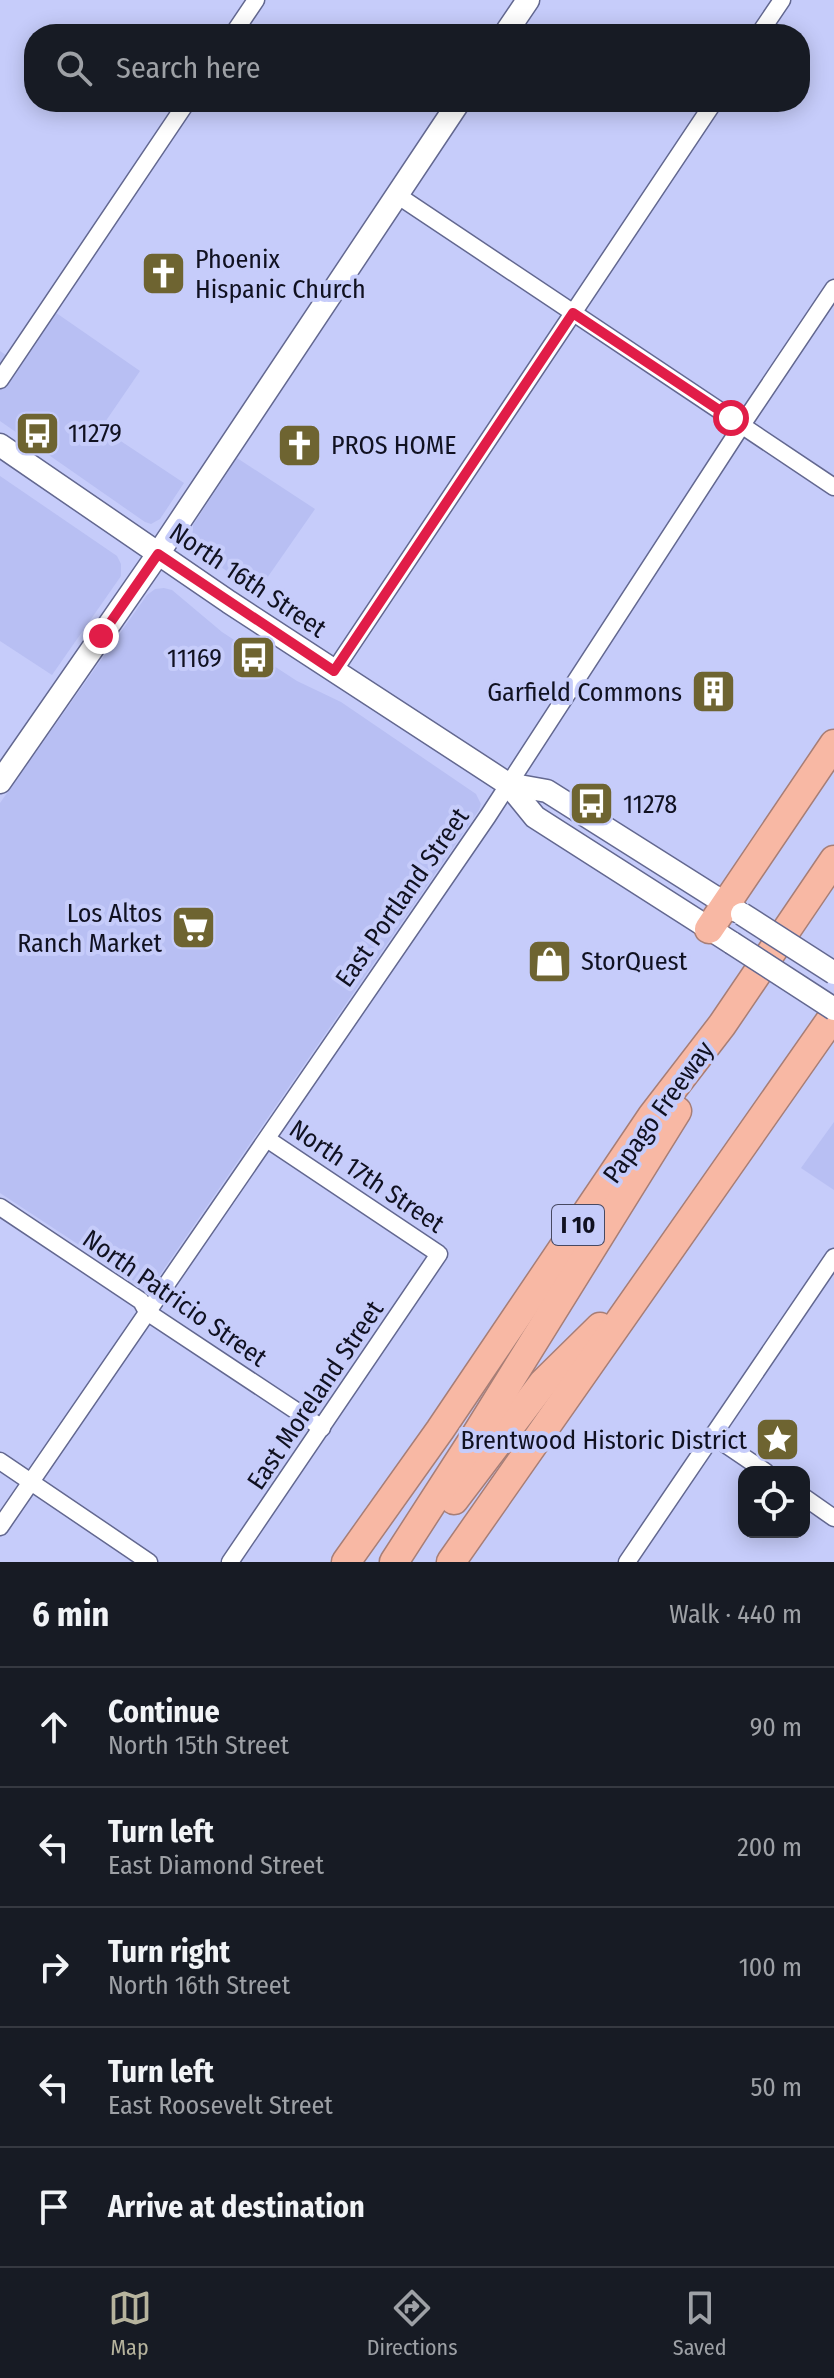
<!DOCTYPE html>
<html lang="en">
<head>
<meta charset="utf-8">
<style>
	:root { --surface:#171b24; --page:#242831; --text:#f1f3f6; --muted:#9ea1a6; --line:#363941; --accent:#b6b39d }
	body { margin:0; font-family:"Fira Sans Condensed",sans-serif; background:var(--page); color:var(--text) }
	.controls { position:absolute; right:24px; bottom:24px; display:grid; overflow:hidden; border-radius:16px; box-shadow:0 4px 20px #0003 }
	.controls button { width:72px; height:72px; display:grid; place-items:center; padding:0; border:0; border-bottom:2px solid var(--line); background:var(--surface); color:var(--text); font:40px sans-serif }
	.stop { position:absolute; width:24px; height:24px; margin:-18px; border:6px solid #e11d48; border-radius:50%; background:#fff }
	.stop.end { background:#e11d48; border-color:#fff; box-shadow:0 2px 8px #0008 }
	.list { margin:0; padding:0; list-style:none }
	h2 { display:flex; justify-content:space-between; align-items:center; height:104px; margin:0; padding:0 32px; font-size:34px }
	h2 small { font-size:26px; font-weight:400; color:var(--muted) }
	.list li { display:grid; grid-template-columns:52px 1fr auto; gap:24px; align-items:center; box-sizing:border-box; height:120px; padding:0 32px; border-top:2px solid var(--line) }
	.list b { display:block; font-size:30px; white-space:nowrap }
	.list p { margin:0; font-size:26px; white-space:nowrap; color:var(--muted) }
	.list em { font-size:26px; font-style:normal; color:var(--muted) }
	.icon { flex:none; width:44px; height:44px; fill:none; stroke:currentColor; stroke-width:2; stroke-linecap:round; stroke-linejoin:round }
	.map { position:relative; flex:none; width:834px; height:1562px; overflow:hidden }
	.search { position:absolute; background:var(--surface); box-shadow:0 4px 20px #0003; left:24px; right:24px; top:24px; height:88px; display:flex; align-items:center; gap:20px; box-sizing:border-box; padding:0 28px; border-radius:32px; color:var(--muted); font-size:30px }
	.sheet { height:704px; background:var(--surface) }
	nav { display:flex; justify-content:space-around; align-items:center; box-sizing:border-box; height:112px; border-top:2px solid var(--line); background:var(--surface); font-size:22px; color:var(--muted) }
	nav a { display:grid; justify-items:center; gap:4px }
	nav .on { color:var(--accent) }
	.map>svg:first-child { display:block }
</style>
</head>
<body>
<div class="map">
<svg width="834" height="1562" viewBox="0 0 834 1562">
	<rect width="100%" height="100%" fill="#c6ccfa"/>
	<g fill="#b8bff3">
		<polygon points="49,308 140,371 101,428 184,483 160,519 151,524 145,522 0,421 0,351 13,360"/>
		<polygon points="237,458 315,509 258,591 196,551 192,542 193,525"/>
		<polygon points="0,476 117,556 121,564 121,576 52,675 0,641"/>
		<polygon points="164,588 172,590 222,632 297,681 341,702 476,794 481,804 479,810 155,1282 150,1286 143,1287 0,1193 0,803 147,595 155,589"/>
		<polygon points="834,1122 834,1190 801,1168"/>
	</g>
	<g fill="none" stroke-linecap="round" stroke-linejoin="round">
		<defs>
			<g id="street">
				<polyline points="233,34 256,0"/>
				<polyline points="759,34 782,0"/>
				<polyline points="397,195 834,487"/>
				<polyline points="0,380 187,102"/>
				<polyline points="334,671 714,102"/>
				<polyline points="0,1207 141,1301 147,1312 322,1428"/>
				<polyline points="713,1436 766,1472"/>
				<polyline points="0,1461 149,1562"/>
				<polyline points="804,1497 834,1518"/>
				<polyline points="0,1527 488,816 742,425 834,288"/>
				<polyline points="230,1562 439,1254 267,1139"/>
				<polyline points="627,1562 834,1257"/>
			</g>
			<g id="secondary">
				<polyline points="505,34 528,0"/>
				<polyline points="0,445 229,602 508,784 535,817 732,943"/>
				<polyline points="0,782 158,554 459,102"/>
				<polyline points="508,784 547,791 737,911"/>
			</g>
			<g id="highway">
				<polyline points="709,929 834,744"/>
				<polyline points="454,1500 543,1383 600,1327"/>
				<polyline points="346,1562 440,1430 652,1116 722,1025 834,860"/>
				<polyline points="394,1562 474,1438 677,1111"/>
				<polyline points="451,1562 834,1015"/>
			</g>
		</defs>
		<use href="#street" stroke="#636890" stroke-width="19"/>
		<use href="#secondary" stroke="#636890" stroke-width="25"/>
		<use href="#highway" stroke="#a77e76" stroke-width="31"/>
		<use href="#street" stroke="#fff" stroke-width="16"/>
		<use href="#secondary" stroke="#fff" stroke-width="22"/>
		<use href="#highway" stroke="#f8b8a4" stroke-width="28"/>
		<defs>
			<g id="secondary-bridge">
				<polyline points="742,914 834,973"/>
				<polyline points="732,943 834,1009"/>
			</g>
		</defs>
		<use href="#secondary-bridge" stroke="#636890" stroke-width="25" stroke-linecap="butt"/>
		<use href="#secondary-bridge" stroke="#fff" stroke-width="22"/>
	</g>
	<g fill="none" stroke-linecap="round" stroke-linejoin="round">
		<polyline stroke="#e11d48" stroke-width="10" points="101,636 158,554 334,671 573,313 731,418"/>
	</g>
	<defs>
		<symbol id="church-square" viewBox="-11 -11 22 22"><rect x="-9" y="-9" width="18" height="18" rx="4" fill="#6e6431" stroke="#c6ccfa"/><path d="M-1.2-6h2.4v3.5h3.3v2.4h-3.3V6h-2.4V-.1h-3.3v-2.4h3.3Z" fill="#fff"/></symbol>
		<symbol id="bus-square" viewBox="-11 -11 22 22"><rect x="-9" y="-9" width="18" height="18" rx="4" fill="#6e6431" stroke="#c6ccfa"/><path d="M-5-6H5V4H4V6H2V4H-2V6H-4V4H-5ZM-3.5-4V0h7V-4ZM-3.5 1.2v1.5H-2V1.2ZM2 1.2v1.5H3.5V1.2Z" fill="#fff"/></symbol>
		<symbol id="building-square" viewBox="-11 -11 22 22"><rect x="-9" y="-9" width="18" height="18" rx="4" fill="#6e6431" stroke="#c6ccfa"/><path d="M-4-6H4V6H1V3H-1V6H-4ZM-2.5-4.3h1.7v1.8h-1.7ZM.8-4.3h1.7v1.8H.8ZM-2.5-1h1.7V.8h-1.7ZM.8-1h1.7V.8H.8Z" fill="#fff"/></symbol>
		<symbol id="supermarket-square" viewBox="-11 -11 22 22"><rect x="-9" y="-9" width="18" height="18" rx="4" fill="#6e6431" stroke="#c6ccfa"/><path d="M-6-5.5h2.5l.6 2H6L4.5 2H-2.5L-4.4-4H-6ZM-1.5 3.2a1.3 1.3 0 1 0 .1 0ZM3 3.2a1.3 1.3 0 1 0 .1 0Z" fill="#fff"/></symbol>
		<symbol id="shop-square" viewBox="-11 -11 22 22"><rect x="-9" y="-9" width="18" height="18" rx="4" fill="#6e6431" stroke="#c6ccfa"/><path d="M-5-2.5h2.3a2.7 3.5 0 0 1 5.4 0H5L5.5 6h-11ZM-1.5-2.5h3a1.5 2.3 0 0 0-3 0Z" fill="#fff"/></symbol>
		<symbol id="sight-square" viewBox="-11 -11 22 22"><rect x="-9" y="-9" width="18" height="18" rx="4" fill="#6e6431" stroke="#c6ccfa"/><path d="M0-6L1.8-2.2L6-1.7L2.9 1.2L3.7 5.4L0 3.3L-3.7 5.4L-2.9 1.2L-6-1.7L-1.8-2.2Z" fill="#fff"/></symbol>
	</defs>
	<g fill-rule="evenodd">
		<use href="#church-square" x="138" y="248" width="51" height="51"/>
		<use href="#bus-square" x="12" y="408" width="51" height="51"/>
		<use href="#church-square" x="274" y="420" width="51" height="51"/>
		<use href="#bus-square" x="228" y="632" width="51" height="51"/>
		<use href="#building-square" x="688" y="666" width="51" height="51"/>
		<use href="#bus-square" x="566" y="778" width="51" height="51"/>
		<use href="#supermarket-square" x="168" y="902" width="51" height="51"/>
		<use href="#shop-square" x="524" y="936" width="51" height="51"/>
		<use href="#sight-square" x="752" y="1414" width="51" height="51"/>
	</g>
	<g text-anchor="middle" stroke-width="8" stroke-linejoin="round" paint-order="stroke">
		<rect fill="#c6ccfa" stroke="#474962" stroke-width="2" x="552" y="1205" width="52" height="40" rx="6"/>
		<g font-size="24" font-weight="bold" fill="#101121">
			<text x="578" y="1233">I 10</text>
		</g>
		<g font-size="26" fill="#101121" stroke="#c6ccfa" text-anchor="start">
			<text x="195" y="268">Phoenix<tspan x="195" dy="30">Hispanic Church</tspan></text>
			<text x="68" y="442">11279</text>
			<text x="331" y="454">PROS HOME</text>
			<text x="222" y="667" text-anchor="end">11169</text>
			<text x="682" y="701" text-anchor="end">Garfield Commons</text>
			<text x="623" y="813">11278</text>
			<text x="162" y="922" text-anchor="end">Los Altos<tspan x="162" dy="30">Ranch Market</tspan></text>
			<text x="581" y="970">StorQuest</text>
			<text x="747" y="1449" text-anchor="end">Brentwood Historic District</text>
		</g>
		<g font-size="26" fill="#101121" stroke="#c6ccfa">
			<text transform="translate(248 580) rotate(34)" y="9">North 16th Street</text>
			<text transform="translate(402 897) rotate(-55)" y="9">East Portland Street</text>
			<text transform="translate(658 1112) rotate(-54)" y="9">Papago Freeway</text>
			<text transform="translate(367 1176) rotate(34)" y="9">North 17th Street</text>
			<text transform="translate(175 1298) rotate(35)" y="9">North Patricio Street</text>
			<text transform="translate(315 1395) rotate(-56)" y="9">East Moreland Street</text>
		</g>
	</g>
</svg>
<div class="controls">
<button><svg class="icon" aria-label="locate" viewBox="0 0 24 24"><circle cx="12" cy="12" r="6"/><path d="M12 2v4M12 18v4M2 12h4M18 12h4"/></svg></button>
</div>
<div class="stop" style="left:731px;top:418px"></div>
<div class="stop end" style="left:101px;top:636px"></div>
<div class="search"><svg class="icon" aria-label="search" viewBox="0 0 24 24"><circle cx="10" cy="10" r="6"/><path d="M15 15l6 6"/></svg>Search here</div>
</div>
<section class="sheet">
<h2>6 min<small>Walk · 440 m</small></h2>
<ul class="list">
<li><svg class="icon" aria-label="ahead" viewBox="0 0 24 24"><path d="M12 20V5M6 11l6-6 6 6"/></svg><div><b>Continue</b><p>North 15th Street</p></div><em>90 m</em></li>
<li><svg class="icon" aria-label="left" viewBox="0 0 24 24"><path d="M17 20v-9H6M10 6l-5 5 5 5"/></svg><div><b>Turn left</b><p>East Diamond Street</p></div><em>200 m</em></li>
<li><svg class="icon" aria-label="right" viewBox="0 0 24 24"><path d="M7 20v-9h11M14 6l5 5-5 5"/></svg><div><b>Turn right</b><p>North 16th Street</p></div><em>100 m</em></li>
<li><svg class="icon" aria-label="left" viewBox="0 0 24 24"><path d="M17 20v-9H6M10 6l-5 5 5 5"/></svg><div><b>Turn left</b><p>East Roosevelt Street</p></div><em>50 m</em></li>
<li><svg class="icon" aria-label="arrive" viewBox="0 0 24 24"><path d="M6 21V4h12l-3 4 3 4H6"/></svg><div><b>Arrive at destination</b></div></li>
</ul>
</section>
<nav>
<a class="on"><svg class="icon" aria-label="map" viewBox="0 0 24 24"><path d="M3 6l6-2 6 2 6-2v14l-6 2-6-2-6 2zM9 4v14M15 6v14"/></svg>Map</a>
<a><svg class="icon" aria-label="directions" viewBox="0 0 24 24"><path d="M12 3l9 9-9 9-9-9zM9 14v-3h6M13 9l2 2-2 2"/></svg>Directions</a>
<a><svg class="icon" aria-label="saved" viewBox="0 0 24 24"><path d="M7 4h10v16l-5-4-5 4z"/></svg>Saved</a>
</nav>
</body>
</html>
